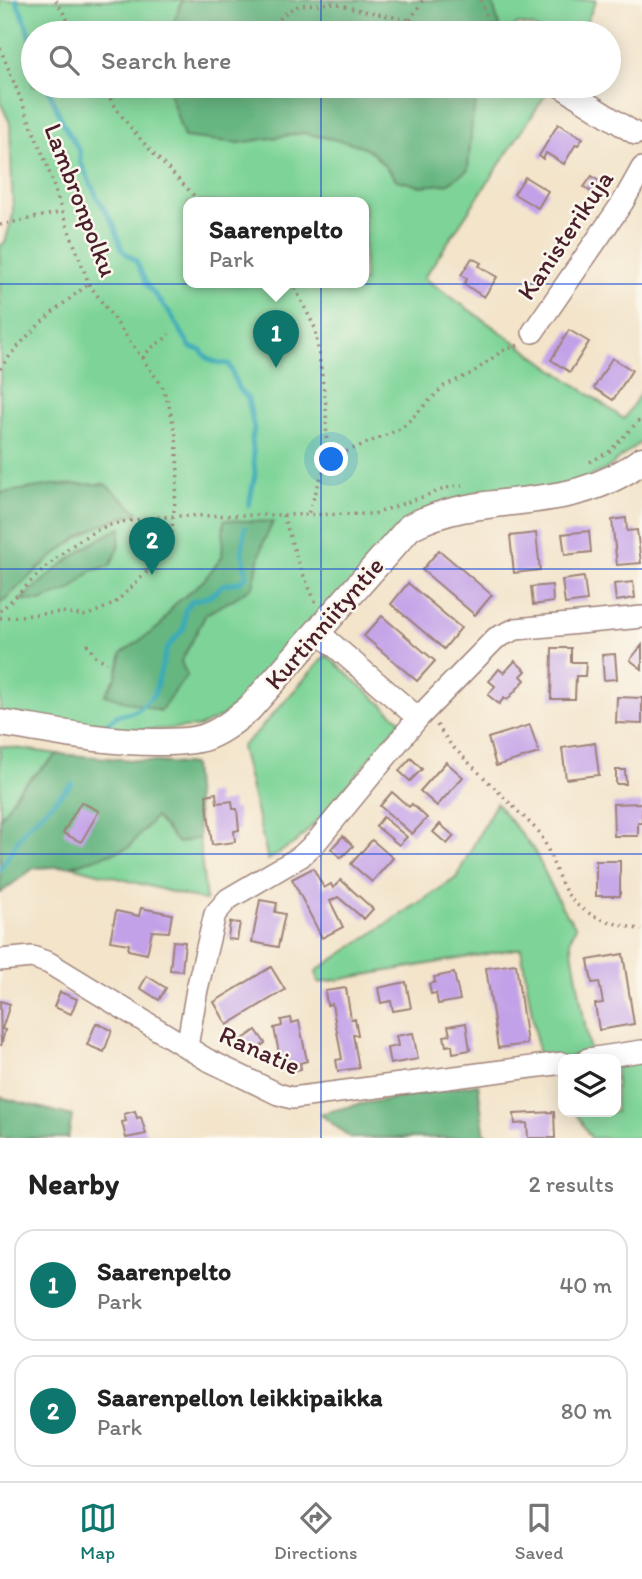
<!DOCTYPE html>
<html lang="en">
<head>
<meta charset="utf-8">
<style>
	:root { --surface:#fff; --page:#f2f2f2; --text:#222; --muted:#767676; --line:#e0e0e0; --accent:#0f766e }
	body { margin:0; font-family:Itim,sans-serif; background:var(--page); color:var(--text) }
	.controls { position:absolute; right:21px; bottom:21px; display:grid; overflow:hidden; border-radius:14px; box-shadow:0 4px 18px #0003 }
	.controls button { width:63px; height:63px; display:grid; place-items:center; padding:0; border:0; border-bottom:2px solid var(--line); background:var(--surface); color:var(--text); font:35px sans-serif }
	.you { position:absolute; left:332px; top:460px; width:24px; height:24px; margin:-18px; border:5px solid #fff; border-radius:50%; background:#1a73e8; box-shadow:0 0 0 10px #1a73e833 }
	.badge { display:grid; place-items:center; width:46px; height:46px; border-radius:50%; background:var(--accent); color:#fff; font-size:23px; font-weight:700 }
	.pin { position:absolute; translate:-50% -58px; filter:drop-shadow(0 2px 4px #0008) }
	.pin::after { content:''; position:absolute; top:37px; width:24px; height:21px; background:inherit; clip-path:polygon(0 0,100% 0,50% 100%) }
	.popup { position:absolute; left:183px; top:197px; width:186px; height:91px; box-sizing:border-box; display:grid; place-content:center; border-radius:14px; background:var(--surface); filter:drop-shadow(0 2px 5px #0005); font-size:23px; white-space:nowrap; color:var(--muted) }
	.popup b { font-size:26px; color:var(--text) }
	.popup::after { content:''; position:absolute; left:50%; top:100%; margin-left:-14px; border:14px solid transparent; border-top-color:var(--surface) }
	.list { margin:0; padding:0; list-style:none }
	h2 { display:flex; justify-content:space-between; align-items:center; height:91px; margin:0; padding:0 28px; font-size:30px }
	h2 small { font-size:23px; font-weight:400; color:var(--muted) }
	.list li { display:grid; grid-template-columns:46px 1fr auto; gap:21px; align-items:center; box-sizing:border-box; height:112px; margin:0 14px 14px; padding:0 14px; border:2px solid var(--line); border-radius:21px }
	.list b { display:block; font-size:26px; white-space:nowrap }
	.list p { margin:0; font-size:23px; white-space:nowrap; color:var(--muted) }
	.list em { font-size:23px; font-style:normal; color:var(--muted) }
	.icon { flex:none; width:38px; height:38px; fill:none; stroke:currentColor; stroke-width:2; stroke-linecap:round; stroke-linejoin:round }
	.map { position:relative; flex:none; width:642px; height:1138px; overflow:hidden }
	.search { position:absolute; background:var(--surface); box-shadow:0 4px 18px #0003; left:21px; right:21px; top:21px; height:77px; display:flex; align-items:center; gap:18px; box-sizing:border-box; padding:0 24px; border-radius:38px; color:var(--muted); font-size:26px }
	.sheet { height:343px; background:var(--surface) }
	nav { display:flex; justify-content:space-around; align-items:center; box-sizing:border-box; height:98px; border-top:2px solid var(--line); background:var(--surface); font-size:19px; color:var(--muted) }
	nav a { display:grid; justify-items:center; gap:4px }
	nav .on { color:var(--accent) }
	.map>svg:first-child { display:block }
</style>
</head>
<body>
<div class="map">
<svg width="642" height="1138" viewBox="0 0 642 1138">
	<rect width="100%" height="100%" fill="#fbf7ec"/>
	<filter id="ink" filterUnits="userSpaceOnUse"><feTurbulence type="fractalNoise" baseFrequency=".0143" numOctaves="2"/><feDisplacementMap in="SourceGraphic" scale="14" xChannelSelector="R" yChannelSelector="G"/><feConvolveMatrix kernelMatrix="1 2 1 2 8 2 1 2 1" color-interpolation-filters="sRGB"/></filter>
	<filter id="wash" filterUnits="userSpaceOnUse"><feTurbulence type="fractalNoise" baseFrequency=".00686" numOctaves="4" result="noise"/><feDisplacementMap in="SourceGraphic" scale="28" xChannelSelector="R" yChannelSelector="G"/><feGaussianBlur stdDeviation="1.57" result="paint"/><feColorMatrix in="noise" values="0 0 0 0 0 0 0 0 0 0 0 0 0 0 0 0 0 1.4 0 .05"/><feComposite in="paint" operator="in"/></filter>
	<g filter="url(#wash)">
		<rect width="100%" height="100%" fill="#f3e4ca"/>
		<g fill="#7ed498" stroke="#647a62" stroke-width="2" fill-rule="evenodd">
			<path d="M0 0H596L582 33H541L534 27 518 24 506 33H33V86H537L547 93 424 278 624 419 642 391V441L605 470 569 485 445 501 246 696 221 717 199 727 116 732 0 713V246L5 242 13 215 10 123 0 102ZM188 202H364V282H188Z"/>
			<polygon points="326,655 401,721 322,816 296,842 268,860 241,747 259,730"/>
			<polygon points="0,746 58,754 20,788 0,818"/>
			<polygon points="496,803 534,850 561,906 576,927 570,939 590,1053 540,1062 521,948 318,983 316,971 456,878"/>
			<polygon points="155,817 178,843 199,838 206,901 71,866 129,847"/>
			<polygon points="642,1059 642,1138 591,1138 575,1112 616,1112 616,1063"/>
		</g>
		<g fill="#66b680" stroke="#586a56" stroke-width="2">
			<polygon points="182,0 492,0 501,33 170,33"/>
			<polygon points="167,86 479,86 472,121 468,170 447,184 420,186 397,180 372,152 356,144 303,133 239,143 184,137"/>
			<path d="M105 484 139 513C79 525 44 564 0 604V493L53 485Z"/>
			<polygon points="224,520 273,522 263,543 253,586 232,600 206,614 181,662 187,675 160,711 105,695 116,677 122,653 160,626 174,605 203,581 222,557"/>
			<path d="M121 528 118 550 110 566 91 571 72 589 40 601 21 600C53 572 81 546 121 528Z"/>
			<polygon points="58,754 193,765 199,838 178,843 155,817 128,848 71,866 34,868 0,893 0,818 20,788"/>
			<polygon points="478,1084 484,1131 489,1138 351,1138 320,1114 355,1105"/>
			<polygon points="0,1097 72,1116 68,1138 0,1138"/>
		</g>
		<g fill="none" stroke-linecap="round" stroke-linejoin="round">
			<g stroke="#3aabb7" stroke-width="5">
				<polyline points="16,0 23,15 33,47"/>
				<path d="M47 86 63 123 80 152V161L97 197 114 225 122 250 136 261 147 285 170 313 191 348 201 350C208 362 216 363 229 364L238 388 248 399 254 429 252 439 255 474 249 505"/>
				<path d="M106 725 116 716 137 710 154 695 167 648 184 628 185 610 192 601C205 598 214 596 222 585L239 582 247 576 242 551 245 528"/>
				<polyline points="0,869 25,829 72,784"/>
			</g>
		</g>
		<g id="blocks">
			<g fill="#c3a1e8">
				<polygon points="558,124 583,138 578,145 576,144 564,164 546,153 543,159 539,156"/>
				<polygon points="592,176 606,186 598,197 584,187"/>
				<polygon points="525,177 548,191 538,208 514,194"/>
				<polygon points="472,258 481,263 479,266 497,277 484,297 464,284 467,279 461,275"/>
				<polygon points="569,330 589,342 570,372 551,360"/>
				<polygon points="612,358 632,370 613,400 594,388"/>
				<polygon points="626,518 627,531 637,530 641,563 617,565 612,520"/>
				<polygon points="589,531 591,552 565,555 562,534"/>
				<polygon points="536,533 540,570 514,573 510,536"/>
				<polygon points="439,550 492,595 475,615 422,570"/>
				<polygon points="584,577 587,601 565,604 562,580"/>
				<polygon points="633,582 635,598 616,601 614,584"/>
				<polygon points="408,583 461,628 444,649 391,604"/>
				<polygon points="552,585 553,602 533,605 531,587"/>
				<polygon points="382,616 435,661 417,681 364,636"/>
				<polygon points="642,645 642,669 630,660"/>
				<polygon points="552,648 571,648 571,662 586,662 585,676 576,676 575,699 551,699"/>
				<polygon points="615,654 617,679 604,680 602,655"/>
				<polygon points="515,661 526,671 521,676 525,680 507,700 504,698 499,704 488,695 495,686 489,681 499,669 504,673"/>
				<polygon points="617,697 642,698 642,724 616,723"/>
				<polygon points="530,725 539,753 496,766 488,738"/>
				<polygon points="595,743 599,775 566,779 562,748"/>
				<polygon points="411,758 422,769 410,781 399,771"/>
				<polygon points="446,762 463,777 437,806 420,791"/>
				<polygon points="616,770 625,770 626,784 616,784"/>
				<polygon points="392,792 409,807 412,804 427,818 412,834 380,806"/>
				<polygon points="216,793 217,803 232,801 233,809 237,809 239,830 234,831 235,842 212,845 206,795"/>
				<polygon points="81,802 99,811 81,842 63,833"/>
				<polygon points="642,803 642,823 638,823 638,836 614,836 613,804"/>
				<polygon points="383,817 407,837 399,845 376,826"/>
				<polygon points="440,824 454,836 447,844 433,832"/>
				<polygon points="343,836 353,846 341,858 331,849"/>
				<polygon points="372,840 393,858 372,882 351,864"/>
				<rect x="596" y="861" width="24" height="35"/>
				<polygon points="313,868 324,888 331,884 333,888 341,880 373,909 364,919 338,897 330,901 343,927 322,938 292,879"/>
				<polygon points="260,900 277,903 275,912 285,914 278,947 252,942"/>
				<polygon points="141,908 172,914 169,932 152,931 147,954 128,950 129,944 110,941 116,911 139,916"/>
				<polygon points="230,922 240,923 237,940 228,939"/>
				<polygon points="173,941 185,942 182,971 170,970"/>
				<polygon points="623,954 634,1024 599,1030 595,1004 603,1003 599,982 592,983 588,960"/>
				<polygon points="516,964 527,1044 498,1048 486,968"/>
				<polygon points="271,967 285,990 227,1025 214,1002"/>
				<polygon points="454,973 460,1000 438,1004 436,993 431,994 429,984 435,982 434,977"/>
				<polygon points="147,976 166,988 159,1000 140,988"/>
				<polygon points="406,982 411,1008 393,1011 391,1001 381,1003 378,988"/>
				<polygon points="346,988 351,1019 355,1019 358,1035 353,1035 359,1068 338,1071 336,1060 342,1059 332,1004 327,1005 325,991"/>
				<polygon points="60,992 77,999 71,1014 54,1007"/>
				<polygon points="0,1001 10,1004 2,1029 5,1030 1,1046"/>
				<polygon points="291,1018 292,1023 299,1021 307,1061 300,1063 301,1069 289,1072 288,1066 282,1068 274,1028 282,1026 281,1020"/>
				<polygon points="96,1023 112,1030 104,1052 87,1045"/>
				<polygon points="466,1023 470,1050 453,1053 452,1045 446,1046 444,1036 450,1035 448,1026"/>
				<polygon points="256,1030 265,1043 249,1055 239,1042"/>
				<polygon points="413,1033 418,1059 390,1064 387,1048 398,1046 396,1036"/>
				<polygon points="135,1111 137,1118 141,1117 146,1134 126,1138 122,1122 126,1121 124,1114"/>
				<polygon points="554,1112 555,1138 528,1138 527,1123 515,1124 514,1114"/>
			</g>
		</g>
	</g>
	<g filter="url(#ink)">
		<use href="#blocks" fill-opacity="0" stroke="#9e827a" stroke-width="2"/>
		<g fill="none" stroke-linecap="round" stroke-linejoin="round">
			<defs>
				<g id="minor">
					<polyline points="560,86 636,134"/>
					<polyline points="533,332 623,202 642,168"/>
					<polyline points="317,631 418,718"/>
					<polyline points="0,960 32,957 49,963 206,1059 278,1094 292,1098 563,1063"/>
					<polyline points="187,1047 197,989 215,914 228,899 300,857 317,841 418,718 496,638 516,629 642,617"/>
					<polyline points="588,1059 642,1051"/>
				</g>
				<path id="tertiary" d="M0 723C52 731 102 742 155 742 171 742 188 742 203 738 221 732 235 720 249 709L410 527C487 487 567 518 642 460"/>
			</defs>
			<use href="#minor" stroke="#9e827a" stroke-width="24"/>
			<use href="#tertiary" stroke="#9e827a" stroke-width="29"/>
			<g stroke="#9e827a" stroke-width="3.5" stroke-dasharray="2 5" stroke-linecap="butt">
				<polyline points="56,0 75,33"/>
				<polyline points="481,0 492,33"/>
				<polyline points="410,20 423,0"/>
				<polyline points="264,33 289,10 300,5 334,3 363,11 410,20 437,33"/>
				<polyline points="0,48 46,162 62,212 89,284 162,386 169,405 176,436 178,473 171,538 155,564 114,604 86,616 62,612 0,618"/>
				<path d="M104 86C122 127 169 168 200 202"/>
				<polyline points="164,86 171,88 194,86"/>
				<polyline points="0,225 62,212"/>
				<polyline points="292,282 315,328 326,405 327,460 308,514"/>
				<path d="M143 358C152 343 163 343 169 334"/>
				<path d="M0 369C25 334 55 309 89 284"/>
				<polyline points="327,460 402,428 444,386 472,373 502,351 519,345"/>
				<polyline points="590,462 610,451 642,417"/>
				<polyline points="283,515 299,565 316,603"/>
				<path d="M0 611C31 583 71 537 110 525 131 519 153 518 175 516L374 514 450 487 462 485"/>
				<polyline points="87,644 95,656 107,663"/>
				<path d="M437 725 451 745 539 832C549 848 553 866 561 882 576 917 609 922 642 930"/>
			</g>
			<use href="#minor" stroke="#fff" stroke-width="21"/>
			<use href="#tertiary" stroke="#fff" stroke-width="26"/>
		</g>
	</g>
	<path fill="none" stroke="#1d4ed8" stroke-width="2" stroke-opacity="0.55" d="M321 0V33M321 86V1138M0 284H642M0 569H642M0 854H642"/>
	<g text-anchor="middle" stroke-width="5" stroke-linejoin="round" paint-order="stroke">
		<g font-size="26" fill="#4a1f2b" stroke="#fbf7ec">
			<text transform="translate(81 200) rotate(69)" y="9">Lambronpolku</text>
			<text transform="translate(565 235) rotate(-56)" y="9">Kanisterikuja</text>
			<text transform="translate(324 623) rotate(-49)" y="9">Kurtinniityntie</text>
			<text transform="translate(260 1050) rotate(24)" y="9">Ranatie</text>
		</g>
	</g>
</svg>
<div class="controls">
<button><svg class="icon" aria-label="layers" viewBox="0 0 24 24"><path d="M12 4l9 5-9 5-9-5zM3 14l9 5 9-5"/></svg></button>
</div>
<div class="you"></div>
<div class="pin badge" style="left:276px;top:368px">1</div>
<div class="popup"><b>Saarenpelto</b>Park</div>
<div class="pin badge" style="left:152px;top:575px">2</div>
<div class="search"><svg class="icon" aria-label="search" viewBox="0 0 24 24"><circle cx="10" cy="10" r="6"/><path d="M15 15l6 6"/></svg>Search here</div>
</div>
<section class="sheet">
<h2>Nearby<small>2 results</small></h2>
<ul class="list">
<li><span class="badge">1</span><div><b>Saarenpelto</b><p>Park</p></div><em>40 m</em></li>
<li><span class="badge">2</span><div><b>Saarenpellon leikkipaikka</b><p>Park</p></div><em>80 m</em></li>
</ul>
</section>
<nav>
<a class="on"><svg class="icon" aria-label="map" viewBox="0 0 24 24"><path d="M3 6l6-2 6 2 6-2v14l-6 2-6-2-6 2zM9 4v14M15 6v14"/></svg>Map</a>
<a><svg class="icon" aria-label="directions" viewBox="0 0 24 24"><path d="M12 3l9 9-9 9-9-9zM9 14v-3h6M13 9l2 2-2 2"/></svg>Directions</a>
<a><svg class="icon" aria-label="saved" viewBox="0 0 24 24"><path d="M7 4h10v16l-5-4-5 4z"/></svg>Saved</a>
</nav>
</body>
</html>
